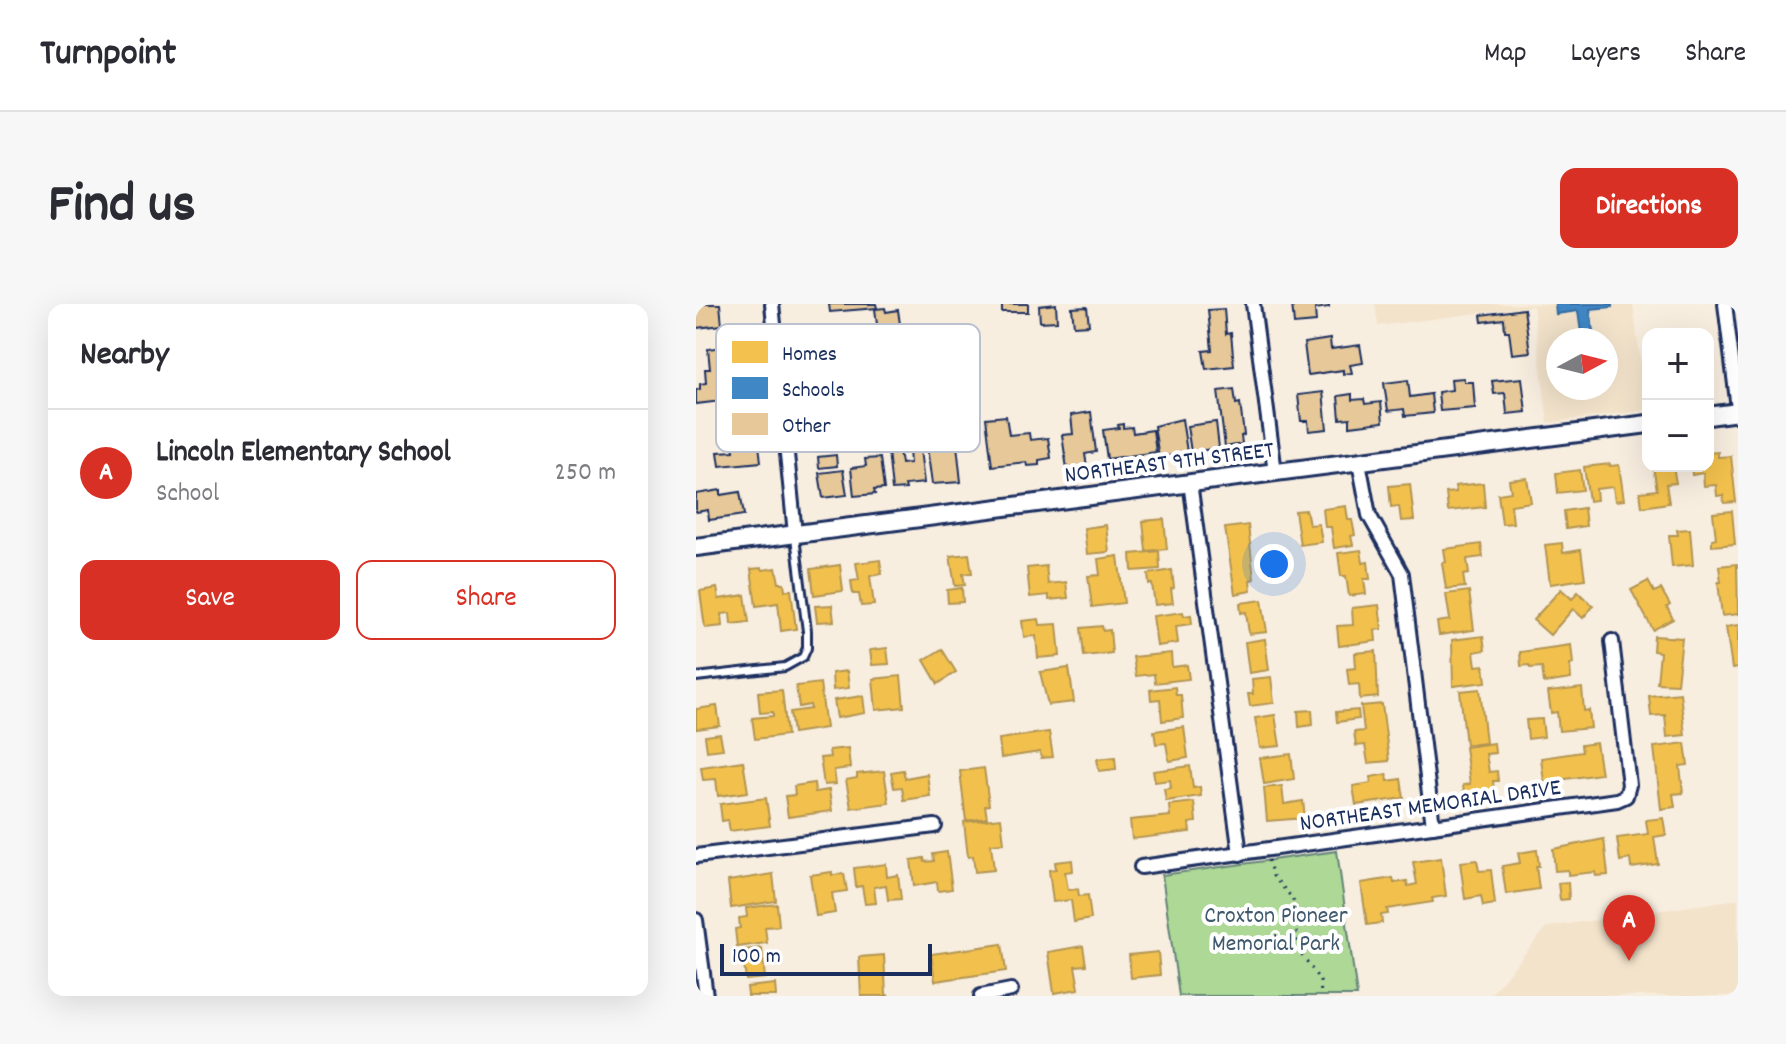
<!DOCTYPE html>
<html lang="en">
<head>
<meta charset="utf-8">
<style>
	:root { --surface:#fff; --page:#f7f7f7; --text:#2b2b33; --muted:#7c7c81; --line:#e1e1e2; --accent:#d93025 }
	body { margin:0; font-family:Dekko,sans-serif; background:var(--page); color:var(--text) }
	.controls { position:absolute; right:24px; top:24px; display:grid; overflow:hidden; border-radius:16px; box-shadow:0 8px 32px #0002 }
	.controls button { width:72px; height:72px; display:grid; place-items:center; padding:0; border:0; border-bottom:2px solid var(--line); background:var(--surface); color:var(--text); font:40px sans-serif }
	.compass { position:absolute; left:850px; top:24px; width:72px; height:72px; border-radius:50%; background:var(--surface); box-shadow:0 8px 32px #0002; rotate:83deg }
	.scale { position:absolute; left:24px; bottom:20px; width:212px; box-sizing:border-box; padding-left:8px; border:4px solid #1b2f5e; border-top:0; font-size:22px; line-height:28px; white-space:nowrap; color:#1b2f5e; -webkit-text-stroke:6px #fff; paint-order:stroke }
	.you { position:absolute; left:578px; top:260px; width:28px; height:28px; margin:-20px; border:6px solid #fff; border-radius:50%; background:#1a73e8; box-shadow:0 0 0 12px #1a73e833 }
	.badge { display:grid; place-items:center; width:52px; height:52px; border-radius:50%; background:var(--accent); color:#fff; font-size:26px; font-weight:700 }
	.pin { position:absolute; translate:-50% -66px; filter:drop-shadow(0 2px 4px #0008) }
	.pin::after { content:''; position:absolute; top:42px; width:28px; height:24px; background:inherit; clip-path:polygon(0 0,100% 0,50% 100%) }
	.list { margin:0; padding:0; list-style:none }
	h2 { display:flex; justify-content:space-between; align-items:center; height:104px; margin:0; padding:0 32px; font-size:34px }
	h2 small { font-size:26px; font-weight:400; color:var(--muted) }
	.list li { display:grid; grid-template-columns:52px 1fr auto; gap:24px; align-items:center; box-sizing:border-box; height:128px; padding:0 32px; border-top:2px solid var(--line) }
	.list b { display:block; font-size:30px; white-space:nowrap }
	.list p { margin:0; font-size:26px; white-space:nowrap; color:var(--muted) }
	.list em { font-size:26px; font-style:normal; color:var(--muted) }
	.actions { display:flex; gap:16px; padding:24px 32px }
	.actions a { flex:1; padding:18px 0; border:2px solid var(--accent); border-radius:16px; text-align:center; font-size:28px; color:var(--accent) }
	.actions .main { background:var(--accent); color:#fff }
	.map { position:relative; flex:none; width:1042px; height:692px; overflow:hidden; border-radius:16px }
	header { display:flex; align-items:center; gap:48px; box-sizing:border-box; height:112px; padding:0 40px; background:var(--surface); border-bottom:2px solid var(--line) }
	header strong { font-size:38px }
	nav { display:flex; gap:44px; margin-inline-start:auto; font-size:28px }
	.intro { display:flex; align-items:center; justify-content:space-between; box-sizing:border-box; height:192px; padding:0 48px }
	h1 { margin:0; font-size:56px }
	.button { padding:20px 36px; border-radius:16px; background:var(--accent); color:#fff; font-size:28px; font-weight:700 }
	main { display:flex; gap:48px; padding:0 48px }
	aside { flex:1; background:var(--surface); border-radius:16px; box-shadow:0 8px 32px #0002 }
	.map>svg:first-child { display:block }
</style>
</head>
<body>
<header>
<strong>Turnpoint</strong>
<nav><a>Map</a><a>Layers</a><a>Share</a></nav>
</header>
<div class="intro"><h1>Find us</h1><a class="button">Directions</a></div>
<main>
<aside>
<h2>Nearby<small></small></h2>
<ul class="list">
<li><span class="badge">A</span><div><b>Lincoln Elementary School</b><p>School</p></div><em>250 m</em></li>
</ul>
<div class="actions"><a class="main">Save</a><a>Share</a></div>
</aside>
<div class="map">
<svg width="1042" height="692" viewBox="0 0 1042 692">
	<rect width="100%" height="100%" fill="#f8eee0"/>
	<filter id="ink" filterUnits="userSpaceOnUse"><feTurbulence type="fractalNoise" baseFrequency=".0125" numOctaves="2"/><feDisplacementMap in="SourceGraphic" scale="16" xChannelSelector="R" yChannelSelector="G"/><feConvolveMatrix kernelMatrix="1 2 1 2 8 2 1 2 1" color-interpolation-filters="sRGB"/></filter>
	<g filter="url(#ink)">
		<g fill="#f3e3cb" fill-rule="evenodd">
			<path d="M679 0H937L951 106 852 119 837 2 682 22ZM862 36H910V84H862Z"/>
			<polygon points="1042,595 1042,692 784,692 795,690 851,623"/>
		</g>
		<polygon fill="#add895" stroke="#64847a" stroke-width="2" points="641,547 661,692 483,692 466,571"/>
		<g fill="#f2c14e" stroke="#b29553" stroke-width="2">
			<polygon points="1022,148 1022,153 1035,152 1040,198 1028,199 1027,191 1021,192 1020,181 1008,182 1007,169 996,171 995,162 1012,162 1012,149"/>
			<polygon points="914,160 914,162 923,161 928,196 919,197 917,183 900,185 901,196 893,197 888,163"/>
			<polygon points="957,162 977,162 980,179 970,180 973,199 946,203 944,188 961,186"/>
			<polygon points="884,166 887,186 862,189 860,169"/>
			<polygon points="831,174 835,198 815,201 817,219 806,220 802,190 815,188 813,176"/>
			<polygon points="787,179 789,203 752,207 750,189 760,188 759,182"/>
			<polygon points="714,180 718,216 705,217 703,202 695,203 693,182"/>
			<polygon points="650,202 652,216 656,216 659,231 655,232 657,241 638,244 635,223 629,223 627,205"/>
			<polygon points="888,204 890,222 870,225 868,207"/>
			<polygon points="610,206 613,221 623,220 626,238 604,241 599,207"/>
			<polygon points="1036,207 1039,240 1016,242 1016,235 1020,234 1017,209"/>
			<polygon points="468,215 471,245 450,247 447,217"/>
			<polygon points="410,221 413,248 391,250 388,224"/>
			<polygon points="552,221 558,275 554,276 555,287 539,290 529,224"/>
			<polygon points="994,225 997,261 976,263 973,231 982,231 981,226"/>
			<polygon points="866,239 867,249 885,246 889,275 854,280 849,241"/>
			<polygon points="785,240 787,253 771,255 773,270 767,271 769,283 750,285 746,259 750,258 748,245"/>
			<polygon points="665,246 667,259 672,258 674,275 668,275 670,290 653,292 650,272 645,272 642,249"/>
			<polygon points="463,247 464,265 436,267 435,250"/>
			<polygon points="273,250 276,269 267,270 269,281 259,282 254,252"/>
			<polygon points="422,252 428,299 396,303 392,272 404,271 402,255"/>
			<polygon points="184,256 186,270 174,272 178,301 165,302 163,290 157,290 155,277 163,276 160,259"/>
			<polygon points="1041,260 1042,310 1026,312 1022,278 1025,278 1023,262"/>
			<polygon points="144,261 147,287 118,291 115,265"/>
			<polygon points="350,262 352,280 370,278 372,294 353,296 353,291 334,293 331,264"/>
			<polygon points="66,264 67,266 80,264 83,279 88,279 89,286 95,286 100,325 85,327 82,299 60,302 55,265"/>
			<polygon points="476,266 478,284 475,285 477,299 459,301 456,280 453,280 452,270"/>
			<polygon points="952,277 958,288 965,285 974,301 971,303 977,315 957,326 935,286"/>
			<polygon points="21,284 23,295 49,291 53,318 35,320 34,309 26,310 27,322 9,324 4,287"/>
			<polygon points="266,284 267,298 252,299 251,286"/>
			<polygon points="865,285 876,295 882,288 897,302 887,314 877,305 854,331 837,316"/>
			<polygon points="773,287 778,326 743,331 741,318 754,316 750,290"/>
			<polygon points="566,296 571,328 553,330 550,308 545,309 544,299"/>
			<polygon points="136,301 138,317 121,318 119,302"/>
			<polygon points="683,301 686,325 679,326 680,337 643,342 641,322 657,321 656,304"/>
			<polygon points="487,308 488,312 495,311 496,320 480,322 482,339 461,342 457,312"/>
			<polygon points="343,315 344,321 361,320 364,352 342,354 340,332 328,333 326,317"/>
			<polygon points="1042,321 1042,364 1036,365 1030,323"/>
			<polygon points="406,322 407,327 414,326 416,349 388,352 385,324"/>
			<polygon points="787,332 789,346 778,348 780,362 788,361 790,378 757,382 756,336"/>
			<polygon points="958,332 986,334 981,380 961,379 964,348 957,347"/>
			<polygon points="569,335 573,366 553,369 549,338"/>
			<polygon points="875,341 877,360 874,361 875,375 848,379 846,363 834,364 833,361 825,362 824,348"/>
			<polygon points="191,344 193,360 176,361 174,346"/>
			<polygon points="246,345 260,368 242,380 228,356"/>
			<polygon points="680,347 682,393 664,395 663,380 653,381 651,365 660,364 659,349"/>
			<polygon points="475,349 476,363 491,361 493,375 459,379 458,370 440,372 437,353"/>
			<polygon points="373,364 378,398 352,401 344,368"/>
			<polygon points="151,367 153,384 137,386 136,369"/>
			<polygon points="205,372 208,403 180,406 177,375"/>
			<polygon points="575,373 578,399 554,402 552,390 557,390 556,375"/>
			<polygon points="124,379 130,424 97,429 94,408 115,405 114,401 103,403 100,382"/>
			<polygon points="479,383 480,391 485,391 487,414 466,417 464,395 455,396 454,386"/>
			<polygon points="886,384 888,407 893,406 895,424 863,427 861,408 855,409 852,388"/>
			<polygon points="784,385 790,439 770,441 764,387"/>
			<polygon points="86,386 91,431 59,435 56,414 77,412 77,408 64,409 62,388"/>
			<polygon points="984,389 989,431 971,433 969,411 955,412 953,392"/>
			<polygon points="167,392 169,409 141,414 138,396"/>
			<polygon points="686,400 693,457 672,459 669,441 660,442 658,428 668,427 665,402"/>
			<polygon points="21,402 24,422 0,425 0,405"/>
			<polygon points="616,406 617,421 603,423 602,407"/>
			<polygon points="662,406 663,415 641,418 640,408"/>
			<polygon points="579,411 584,442 564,444 559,414"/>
			<polygon points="846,415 848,433 832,435 830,416"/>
			<polygon points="488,423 492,454 473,457 470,439 460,440 458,427"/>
			<polygon points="353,428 357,453 345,454 344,448 305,454 303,435"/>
			<polygon points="24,430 27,445 11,447 9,432"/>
			<polygon points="798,439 799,449 790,450 793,468 801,467 802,477 797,477 799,494 769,498 767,481 774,480 769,443"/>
			<polygon points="900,439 905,470 848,478 845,454 886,448 885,441"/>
			<polygon points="989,439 992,461 984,462 987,489 977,490 979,503 965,505 958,443"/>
			<polygon points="152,444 154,464 138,466 140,480 128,481 124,454 134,453 133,446"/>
			<polygon points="595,450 598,475 568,480 564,454"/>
			<polygon points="419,453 420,465 403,467 401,455"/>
			<polygon points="47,457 52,488 22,492 20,475 7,476 5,463"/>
			<polygon points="494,462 497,484 504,483 505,492 470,497 468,485 475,484 474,476 459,478 457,467"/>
			<polygon points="288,464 293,501 289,502 291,514 270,517 264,467"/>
			<polygon points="207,466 209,474 231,470 234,492 208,496 206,483 198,484 195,468"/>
			<polygon points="188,467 193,499 155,504 150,476 161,474 161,470"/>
			<polygon points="691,470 692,477 705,475 708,494 660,501 657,482 675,479 675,473"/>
			<polygon points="118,479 119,488 133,486 136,507 92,513 89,492 99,491 98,482"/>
			<polygon points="586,482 588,500 607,497 609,514 571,517 568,484"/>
			<polygon points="70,494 74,522 34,527 32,516 26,517 24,500"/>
			<polygon points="498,498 500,518 493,519 494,528 436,535 434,516 474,512 473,501"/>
			<polygon points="305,514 308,539 295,540 298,566 279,568 277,552 272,553 268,518"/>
			<polygon points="967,514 970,531 958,533 962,560 935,564 934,555 924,557 921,534 952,530 950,516"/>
			<polygon points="908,535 912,571 900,572 899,568 872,571 872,566 859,567 857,545"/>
			<polygon points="841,546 843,562 840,562 843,585 810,590 806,562 824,559 822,549"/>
			<polygon points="251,548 256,585 242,587 241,578 218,582 215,556 228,554 229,558 238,557 237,550"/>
			<polygon points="745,554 750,592 736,594 737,598 691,605 692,610 685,611 686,619 671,621 665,579 697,574 698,579 711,577 712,582 721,580 717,558"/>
			<polygon points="376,556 377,567 369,568 372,586 382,585 383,592 392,591 395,615 378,618 375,596 357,598 353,566 360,565 359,558"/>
			<polygon points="781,556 783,567 795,566 799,600 787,602 785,592 769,595 764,558"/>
			<polygon points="190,560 191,573 202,571 205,595 192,596 190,581 178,583 180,599 169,600 166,582 160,583 158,564"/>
			<polygon points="136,568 136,571 148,570 151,587 136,589 139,609 120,612 114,571"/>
			<polygon points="77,570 80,597 35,604 32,577"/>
			<polygon points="872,578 873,595 864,596 862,579"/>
			<polygon points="81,600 83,622 69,623 71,639 41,643 39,625 44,624 43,614 51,613 50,604"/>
			<polygon points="306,640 310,667 239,677 235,650"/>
			<polygon points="387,642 390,661 379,662 383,685 358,689 352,648"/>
			<polygon points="66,644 69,674 50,676 46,646"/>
			<polygon points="462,648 464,671 435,674 433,651"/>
			<polygon points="188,651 190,690 193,692 165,692 163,653"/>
			<polygon points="79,680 80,692 52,692 51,683"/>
		</g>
		<polygon fill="#3f88c5" stroke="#346da6" stroke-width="2" points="859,0 916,0 916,3 894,5 897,27 885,29 882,7 860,10"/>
		<g fill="#e6c899" stroke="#1b2f5e" stroke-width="2">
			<polygon points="1,0 24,0 26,21 0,24"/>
			<polygon points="133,0 180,0 181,4 134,8"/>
			<rect x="306" y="0" width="26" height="8"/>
			<polygon points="360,0 361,17 344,18 343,2"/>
			<polygon points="596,0 633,0 633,3 619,5 620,18 598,20"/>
			<polygon points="391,3 393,21 378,22 376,4"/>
			<polygon points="189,4 190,8 202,6 207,41 184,44 179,5"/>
			<polygon points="528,5 530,30 535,29 538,62 510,65 507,47 516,46 512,6"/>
			<polygon points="828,5 834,48 816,50 813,27 809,27 808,15 786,18 785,11"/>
			<polygon points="634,35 635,45 664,41 667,59 654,61 656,69 647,70 647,66 612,71 608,39"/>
			<polygon points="35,42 42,95 0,100 0,86 4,85 4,80 10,79 9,65 14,65 12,45"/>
			<polygon points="768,74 768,78 777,78 779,104 744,107 742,88 756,86 755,75"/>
			<polygon points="826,74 830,108 811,110 809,89 798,90 796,77"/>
			<polygon points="712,76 714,93 735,90 737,109 709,112 708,105 692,107 688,79"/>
			<polygon points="538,85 540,100 544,99 548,131 545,132 546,140 529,143 522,87"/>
			<polygon points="627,88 631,125 613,127 612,117 605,117 602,91"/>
			<polygon points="656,90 656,96 668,95 669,100 685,98 687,118 654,122 654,114 644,115 642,92"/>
			<polygon points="395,108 400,148 389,150 391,163 371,165 366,131 377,130 375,111"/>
			<polygon points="310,112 313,131 333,129 334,136 352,134 355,154 343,156 343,161 331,162 330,158 296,162 290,114"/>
			<polygon points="486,115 491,148 463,154 458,122"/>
			<polygon points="520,118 523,144 495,148 491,122"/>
			<polygon points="427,120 427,124 436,123 437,129 457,126 460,148 411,155 407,126 423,124 422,121"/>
			<polygon points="259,122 265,178 236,180 230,136 239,135 238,124"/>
			<polygon points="62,132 65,158 24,162 22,148 38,147 36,135"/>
			<polygon points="224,145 228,179 209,181 210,185 196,186 192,147 203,146 205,160 214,159 213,146"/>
			<polygon points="140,151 141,162 123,164 122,153"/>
			<polygon points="184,154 188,185 178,186 179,190 158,192 155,164 170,162 169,155"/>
			<polygon points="147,166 151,191 127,194 123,169"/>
			<polygon points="25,186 25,191 44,188 48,211 13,216 12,206 0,208 0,190"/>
		</g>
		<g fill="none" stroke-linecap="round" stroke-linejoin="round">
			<defs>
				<polyline id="service" points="0,373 89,363 107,353 111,344 111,327 99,233"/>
				<g id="minor">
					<polyline points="76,0 99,230"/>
					<polyline points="557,0 579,168"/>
					<polyline points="1029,0 1042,105"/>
					<polyline points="663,158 673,211 706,270 737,522"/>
					<polyline points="494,178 544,550"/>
					<polyline points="0,552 239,522"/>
					<polyline points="445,563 921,496 930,492 933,481 916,337"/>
					<polyline points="0,616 10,692"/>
					<polyline points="285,692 315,686"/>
				</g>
				<g id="tertiary">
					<polyline points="1012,112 1042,108"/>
					<polyline points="0,243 952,120"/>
				</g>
			</defs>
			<use href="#service" stroke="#1b2f5e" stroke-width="12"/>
			<use href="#minor" stroke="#1b2f5e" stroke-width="18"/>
			<use href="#tertiary" stroke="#1b2f5e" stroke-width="22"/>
			<polyline stroke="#1b2f5e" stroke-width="3" stroke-dasharray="2 6" stroke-linecap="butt" points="572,556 577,572 597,595 603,646 624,677 625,692"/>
			<use href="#service" stroke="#fff" stroke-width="6"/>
			<use href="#minor" stroke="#fff" stroke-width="12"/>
			<use href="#tertiary" stroke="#fff" stroke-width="16"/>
		</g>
	</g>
	<g text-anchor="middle" stroke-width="8" stroke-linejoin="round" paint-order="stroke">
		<g font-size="24" fill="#1b2f5e" stroke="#fff">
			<text transform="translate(473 157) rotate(-7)" y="8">NORTHEAST 9TH STREET</text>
			<text transform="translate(734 500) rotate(-8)" y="8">NORTHEAST MEMORIAL DRIVE</text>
		</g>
		<g font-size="24" fill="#40596c" stroke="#fff">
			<text x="580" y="618">Croxton Pioneer<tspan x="580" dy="28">Memorial Park</tspan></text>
		</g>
	</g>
	<rect x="20" y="20" width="264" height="128" rx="12" fill="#fff" stroke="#bbc1cf" stroke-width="2"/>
	<rect x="36" y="37" width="36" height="22" fill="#f2c14e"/>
	<rect x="36" y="73" width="36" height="22" fill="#3f88c5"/>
	<rect x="36" y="109" width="36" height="22" fill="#e6c899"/>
	<g font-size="22" fill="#1b2f5e">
		<text x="86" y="56">Homes</text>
		<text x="86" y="92">Schools</text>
		<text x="86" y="128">Other</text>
	</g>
</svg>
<div class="controls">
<button>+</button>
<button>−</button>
</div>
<svg class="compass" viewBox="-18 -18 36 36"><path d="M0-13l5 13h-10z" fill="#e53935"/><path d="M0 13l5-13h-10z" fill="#7c7c81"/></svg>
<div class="scale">100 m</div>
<div class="you"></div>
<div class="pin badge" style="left:933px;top:657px">A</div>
</div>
</main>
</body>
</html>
